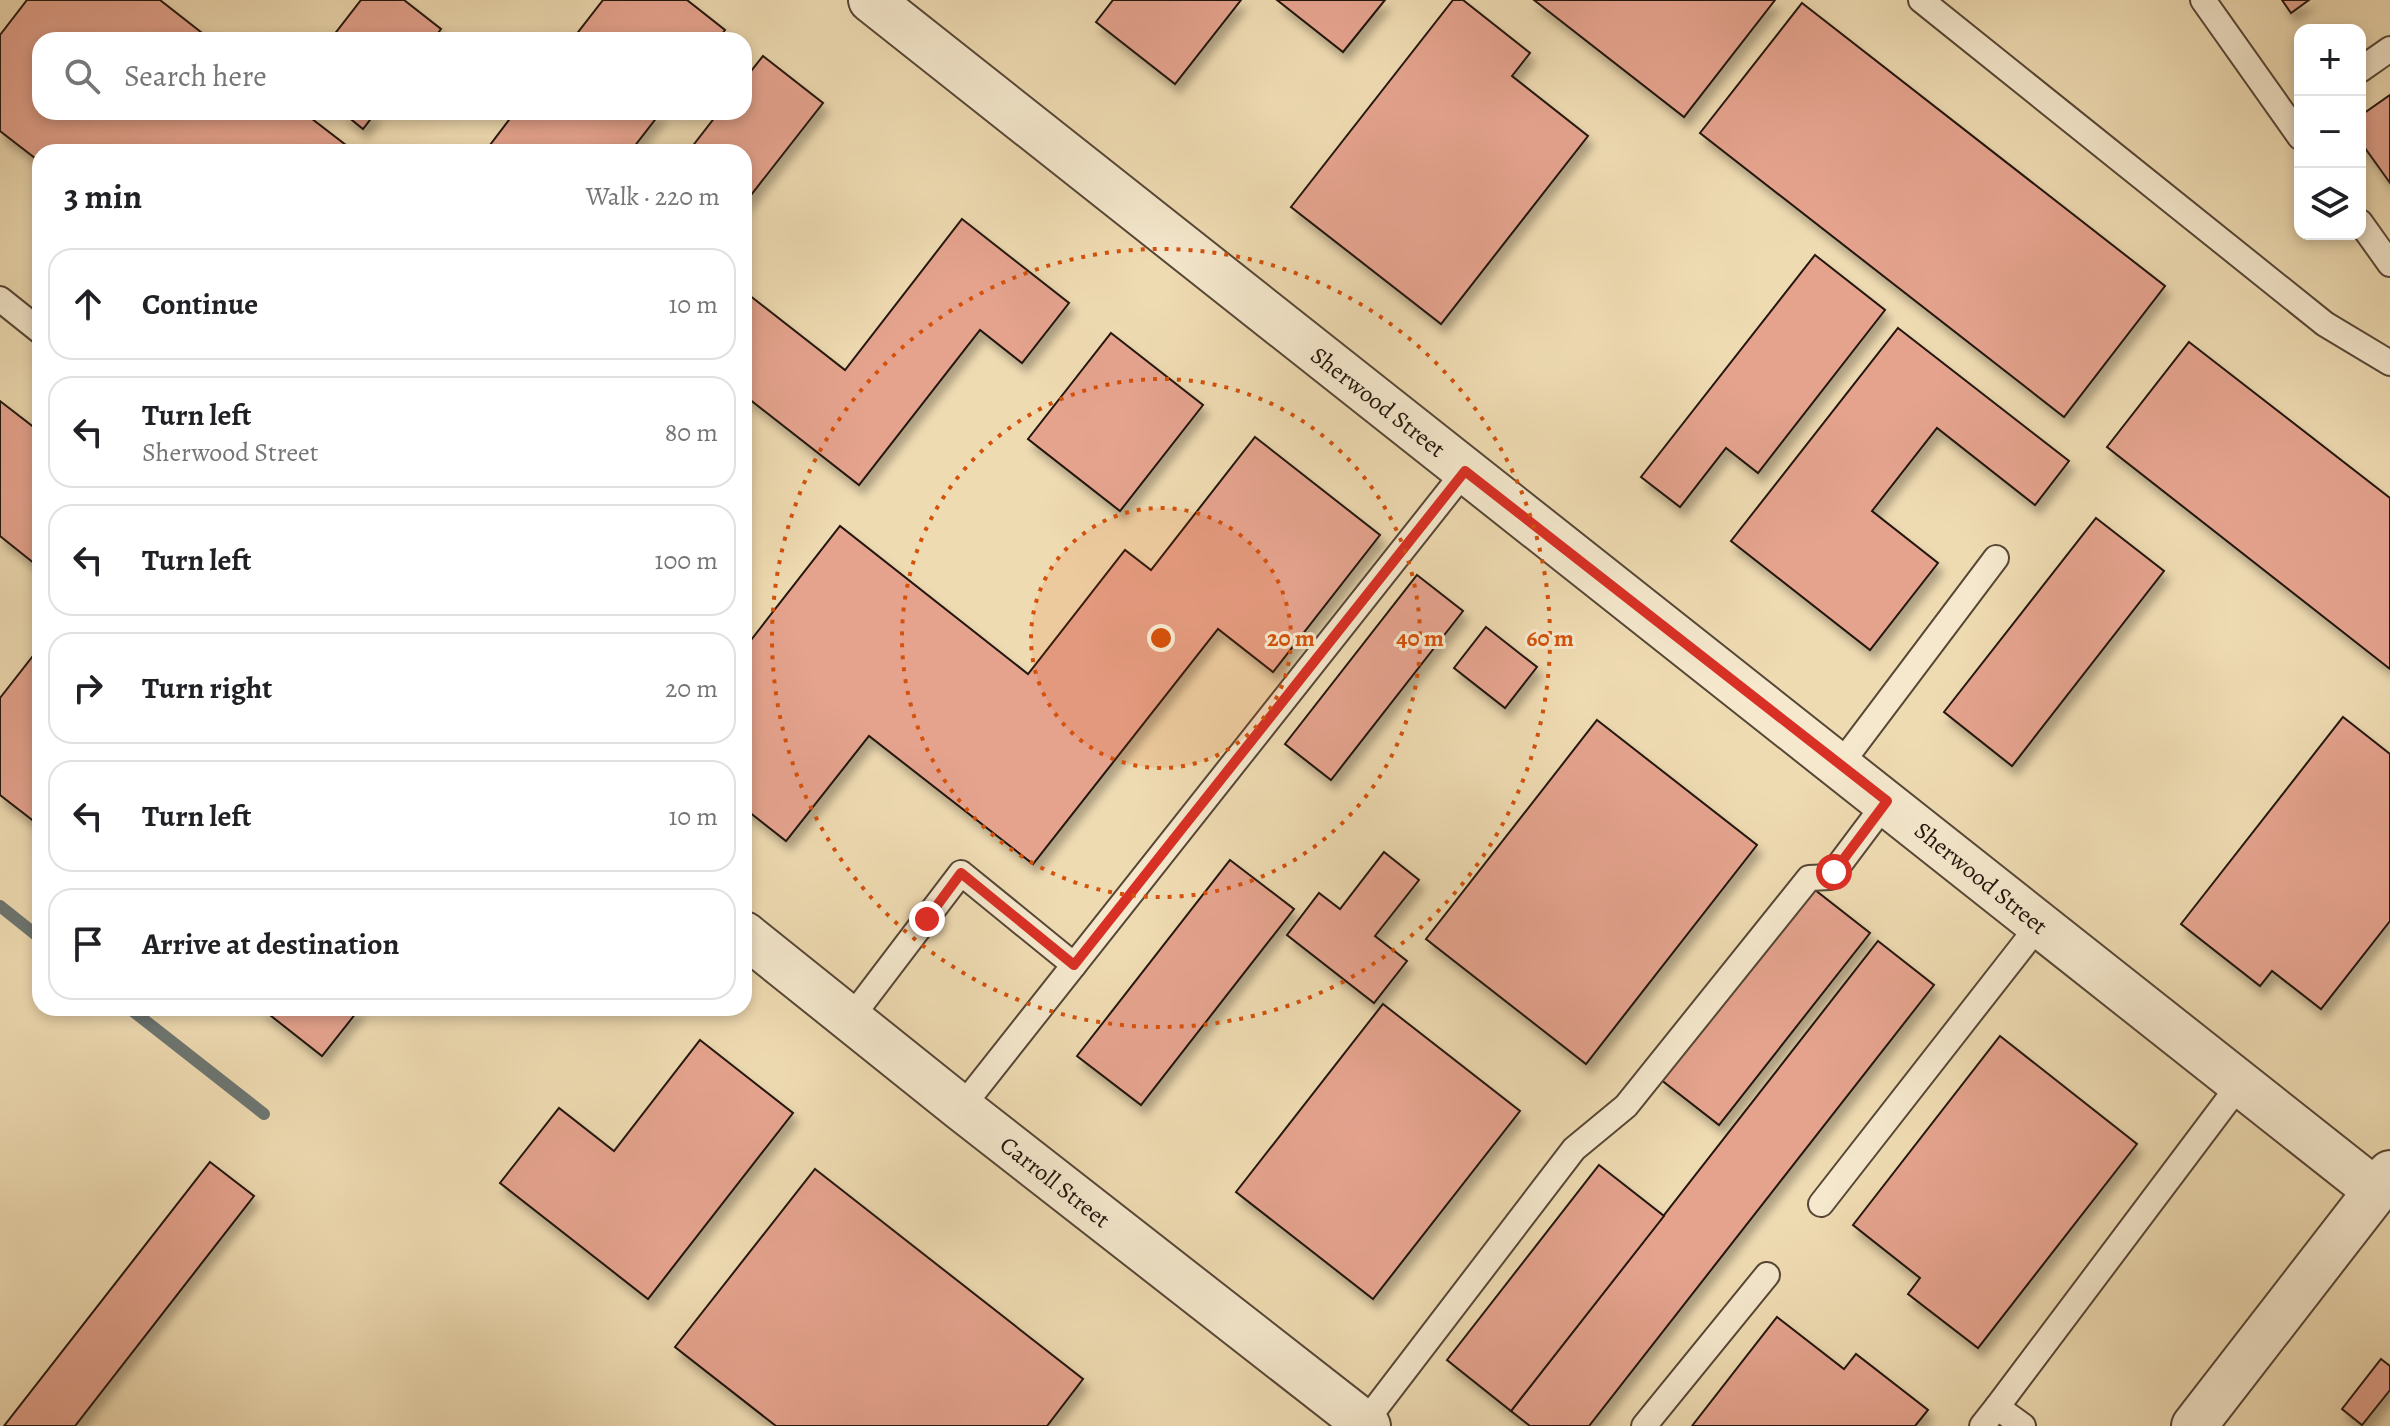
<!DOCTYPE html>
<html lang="en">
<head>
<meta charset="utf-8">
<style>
	:root { --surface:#fff; --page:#f2f2f2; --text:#202124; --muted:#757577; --line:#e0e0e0 }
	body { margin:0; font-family:Alegreya,serif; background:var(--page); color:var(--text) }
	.controls { position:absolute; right:24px; top:24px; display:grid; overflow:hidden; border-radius:16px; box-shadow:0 4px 12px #0003 }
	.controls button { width:72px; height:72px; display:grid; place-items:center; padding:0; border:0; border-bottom:2px solid var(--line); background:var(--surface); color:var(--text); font:40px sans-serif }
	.stop { position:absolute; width:24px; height:24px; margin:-18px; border:6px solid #d93025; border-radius:50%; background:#fff }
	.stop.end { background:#d93025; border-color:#fff; box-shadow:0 2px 8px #0008 }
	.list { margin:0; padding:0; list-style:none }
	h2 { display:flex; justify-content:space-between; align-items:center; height:104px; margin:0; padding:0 32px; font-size:34px }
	h2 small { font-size:26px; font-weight:400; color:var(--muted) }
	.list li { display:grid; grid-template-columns:52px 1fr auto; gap:24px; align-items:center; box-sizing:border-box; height:112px; margin:0 16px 16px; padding:0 16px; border:2px solid var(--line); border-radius:24px }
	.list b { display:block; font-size:30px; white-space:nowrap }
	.list p { margin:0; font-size:26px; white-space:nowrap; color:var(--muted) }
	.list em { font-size:26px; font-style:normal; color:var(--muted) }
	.icon { flex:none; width:44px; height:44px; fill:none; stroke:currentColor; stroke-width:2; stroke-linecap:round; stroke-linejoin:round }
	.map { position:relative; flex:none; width:2390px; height:1426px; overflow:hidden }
	.search { position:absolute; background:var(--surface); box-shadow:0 4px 12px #0003; left:32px; top:32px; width:720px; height:88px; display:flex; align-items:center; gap:20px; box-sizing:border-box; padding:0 28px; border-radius:24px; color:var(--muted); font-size:30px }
	.panel { position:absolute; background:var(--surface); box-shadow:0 4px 12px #0003; left:32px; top:144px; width:720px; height:872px; border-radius:24px }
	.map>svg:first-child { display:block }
</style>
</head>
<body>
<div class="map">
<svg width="2390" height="1426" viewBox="0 0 2390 1426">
	<defs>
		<filter id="shadow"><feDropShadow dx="5" dy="9" stdDeviation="4" flood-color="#0004"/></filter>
	</defs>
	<rect width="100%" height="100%" fill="#efdbb2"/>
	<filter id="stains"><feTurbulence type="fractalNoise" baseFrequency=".0025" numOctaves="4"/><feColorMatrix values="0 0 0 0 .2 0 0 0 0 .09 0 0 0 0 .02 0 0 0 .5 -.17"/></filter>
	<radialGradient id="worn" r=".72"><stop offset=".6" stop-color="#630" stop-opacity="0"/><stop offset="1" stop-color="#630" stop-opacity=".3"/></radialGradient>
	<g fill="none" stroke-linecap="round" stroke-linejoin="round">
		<g stroke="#6d7773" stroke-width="12">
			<polyline points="0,906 40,938"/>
			<polyline points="129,1008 264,1114"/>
		</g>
	</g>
	<g fill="#e5a38e" stroke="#23150d" stroke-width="2" filter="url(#shadow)">
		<polygon points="27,0 160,0 211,40 40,40 40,112 303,112 355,152 40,152 40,162 0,131 0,35"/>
		<polygon points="361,0 404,0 441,29 433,40 330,40"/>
		<polygon points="603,0 687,0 725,30 717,40 572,40"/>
		<polygon points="1113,0 1241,0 1175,84 1096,22"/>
		<polygon points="1277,0 1385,0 1343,52"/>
		<polygon points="1453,0 1463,0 1530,53 1512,76 1588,136 1441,324 1291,207"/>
		<polygon points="1534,0 1775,0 1684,117"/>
		<polygon points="2282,0 2309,0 2291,13"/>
		<polygon points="1802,3 2165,286 2064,417 1700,133"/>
		<polygon points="763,56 823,103 744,204 744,152 688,152 719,112 744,112 744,80"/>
		<polygon points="2390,95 2390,183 2360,141 2360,116"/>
		<polygon points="342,112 376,112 363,129"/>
		<polygon points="515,112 661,112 630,152 499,152 490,145"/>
		<polygon points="962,219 1069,303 1022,363 980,330 859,485 744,395 744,291 845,370"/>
		<polygon points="1815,255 1885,310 1758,473 1726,448 1680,507 1641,477"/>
		<polygon points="1898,328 2069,461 2035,505 1937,428 1872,511 1938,563 1870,650 1731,541"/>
		<polygon points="1111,333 1203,405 1120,511 1028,439"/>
		<polygon points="2189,342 2390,498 2390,669 2107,447"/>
		<polygon points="0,401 40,432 40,568 0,536"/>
		<polygon points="1255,437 1380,535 1273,672 1218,629 1033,864 869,736 786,841 744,808 744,649 840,526 1028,674 1125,550 1151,570"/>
		<polygon points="2096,518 2164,571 2012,766 1944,712"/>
		<polygon points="1417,575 1463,611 1331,780 1285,744"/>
		<polygon points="1486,627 1537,667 1505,708 1454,668"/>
		<polygon points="40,647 40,826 0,795 0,698"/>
		<polygon points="2343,717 2390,754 2390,921 2321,1009 2272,971 2260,986 2181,924"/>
		<polygon points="1597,720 1757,845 1586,1064 1426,939"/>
		<polygon points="1384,852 1419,880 1375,936 1407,961 1374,1003 1287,935 1319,893 1340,909"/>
		<polygon points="1230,860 1294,909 1141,1105 1077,1056"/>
		<polygon points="1810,886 1870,933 1719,1125 1660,1079"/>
		<polygon points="1878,941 1934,985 1589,1426 1530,1426 1511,1411"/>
		<polygon points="1383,1004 1520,1111 1373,1299 1236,1192"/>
		<polygon points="261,1008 360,1008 322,1056"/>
		<polygon points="2000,1036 2137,1144 1978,1348 1908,1294 1920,1278 1853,1225"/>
		<polygon points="700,1040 793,1113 648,1299 500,1183 559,1108 614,1151"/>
		<polygon points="210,1162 254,1196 75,1426 4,1426"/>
		<polygon points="1599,1165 1664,1216 1511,1411 1447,1360"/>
		<polygon points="815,1169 1083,1379 1047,1426 776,1426 675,1347"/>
		<polygon points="1777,1317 1844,1369 1856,1354 1928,1410 1915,1426 1692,1426"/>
		<polygon points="2381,1359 2390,1366 2390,1390 2362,1425 2342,1409"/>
	</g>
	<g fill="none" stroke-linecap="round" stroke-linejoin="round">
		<defs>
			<g id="service">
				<polyline points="1921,0 2325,324 2390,363"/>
				<polyline points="2203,0 2300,137"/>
				<polyline points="2360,70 2390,49"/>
				<polyline points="2360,222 2390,264"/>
				<polyline points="0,299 40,331"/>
				<polyline points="1840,765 1996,558"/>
				<polyline points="1074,965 1465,471"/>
				<polyline points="850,1019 961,873 1074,965 961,1108"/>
				<polyline points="1821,1204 2039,925"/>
				<polyline points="1362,1426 1574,1149 1626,1106 1809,878 1830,877 1887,801"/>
				<polyline points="1644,1426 1767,1275"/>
				<polyline points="1982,1426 1997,1407"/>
				<polyline points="2023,1426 1997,1407 2240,1084"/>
			</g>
			<g id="minor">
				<polyline points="871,0 2376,1191"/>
				<polyline points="744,934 961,1108 1368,1426"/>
			</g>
			<polyline id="tertiary" points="2194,1426 2390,1173"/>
		</defs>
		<use href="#service" stroke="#564636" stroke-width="28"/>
		<use href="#minor" stroke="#564636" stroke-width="48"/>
		<use href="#tertiary" stroke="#564636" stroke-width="48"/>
		<use href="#service" stroke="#f5e8cd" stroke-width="24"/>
		<use href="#minor" stroke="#f5e8cd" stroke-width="44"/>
		<use href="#tertiary" stroke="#f5e8cd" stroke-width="44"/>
	</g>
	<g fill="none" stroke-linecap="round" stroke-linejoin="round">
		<polyline stroke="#d93025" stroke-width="10" points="927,919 961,873 1074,965 1465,471 1887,801 1834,872"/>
	</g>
	<circle cx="1161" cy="638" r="130" fill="#d4520c" fill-opacity=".12"/>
	<g fill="none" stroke="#d4520c" stroke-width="4" stroke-dasharray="4 8">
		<circle cx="1161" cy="638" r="130"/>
		<circle cx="1161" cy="638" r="259"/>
		<circle cx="1161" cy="638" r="389"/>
	</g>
	<g text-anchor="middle" stroke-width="6" stroke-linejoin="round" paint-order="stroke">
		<g font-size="24" fill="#23150d" stroke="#f5e8cd">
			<text transform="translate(1378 402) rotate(38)" y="8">Sherwood Street</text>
			<text transform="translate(1981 878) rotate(39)" y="8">Sherwood Street</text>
			<text transform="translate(1055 1182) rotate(38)" y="8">Carroll Street</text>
		</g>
	</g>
	<circle cx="1161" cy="638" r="12" fill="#d4520c" stroke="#f5e8cd" stroke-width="4"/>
	<g font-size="24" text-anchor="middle" font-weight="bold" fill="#d4520c" stroke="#f5e8cd" stroke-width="6" stroke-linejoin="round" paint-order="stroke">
		<text x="1291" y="646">20 m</text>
		<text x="1420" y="646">40 m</text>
		<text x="1550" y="646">60 m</text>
	</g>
	<rect width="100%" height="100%" filter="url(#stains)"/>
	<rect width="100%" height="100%" fill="url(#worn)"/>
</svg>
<div class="controls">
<button>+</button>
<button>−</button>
<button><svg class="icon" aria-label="layers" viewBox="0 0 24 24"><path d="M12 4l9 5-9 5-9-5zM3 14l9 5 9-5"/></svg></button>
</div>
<div class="stop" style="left:1834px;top:872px"></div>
<div class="stop end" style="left:927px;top:919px"></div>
<div class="search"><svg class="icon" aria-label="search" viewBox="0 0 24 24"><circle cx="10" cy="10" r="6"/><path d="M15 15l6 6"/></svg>Search here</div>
<section class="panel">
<h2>3 min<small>Walk · 220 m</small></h2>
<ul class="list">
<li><svg class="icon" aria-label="ahead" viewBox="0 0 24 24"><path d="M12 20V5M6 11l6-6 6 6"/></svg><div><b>Continue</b></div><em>10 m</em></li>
<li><svg class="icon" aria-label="left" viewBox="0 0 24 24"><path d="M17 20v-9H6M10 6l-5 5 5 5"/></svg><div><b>Turn left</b><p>Sherwood Street</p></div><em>80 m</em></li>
<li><svg class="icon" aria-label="left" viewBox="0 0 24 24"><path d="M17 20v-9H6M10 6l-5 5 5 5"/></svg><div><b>Turn left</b></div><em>100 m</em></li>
<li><svg class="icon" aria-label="right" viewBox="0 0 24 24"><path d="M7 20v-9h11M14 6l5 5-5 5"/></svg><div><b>Turn right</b></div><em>20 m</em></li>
<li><svg class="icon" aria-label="left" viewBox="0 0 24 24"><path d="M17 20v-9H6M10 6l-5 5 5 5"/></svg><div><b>Turn left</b></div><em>10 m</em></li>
<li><svg class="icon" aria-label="arrive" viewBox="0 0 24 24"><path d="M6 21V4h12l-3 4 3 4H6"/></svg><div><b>Arrive at destination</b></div></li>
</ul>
</section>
</div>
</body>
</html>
